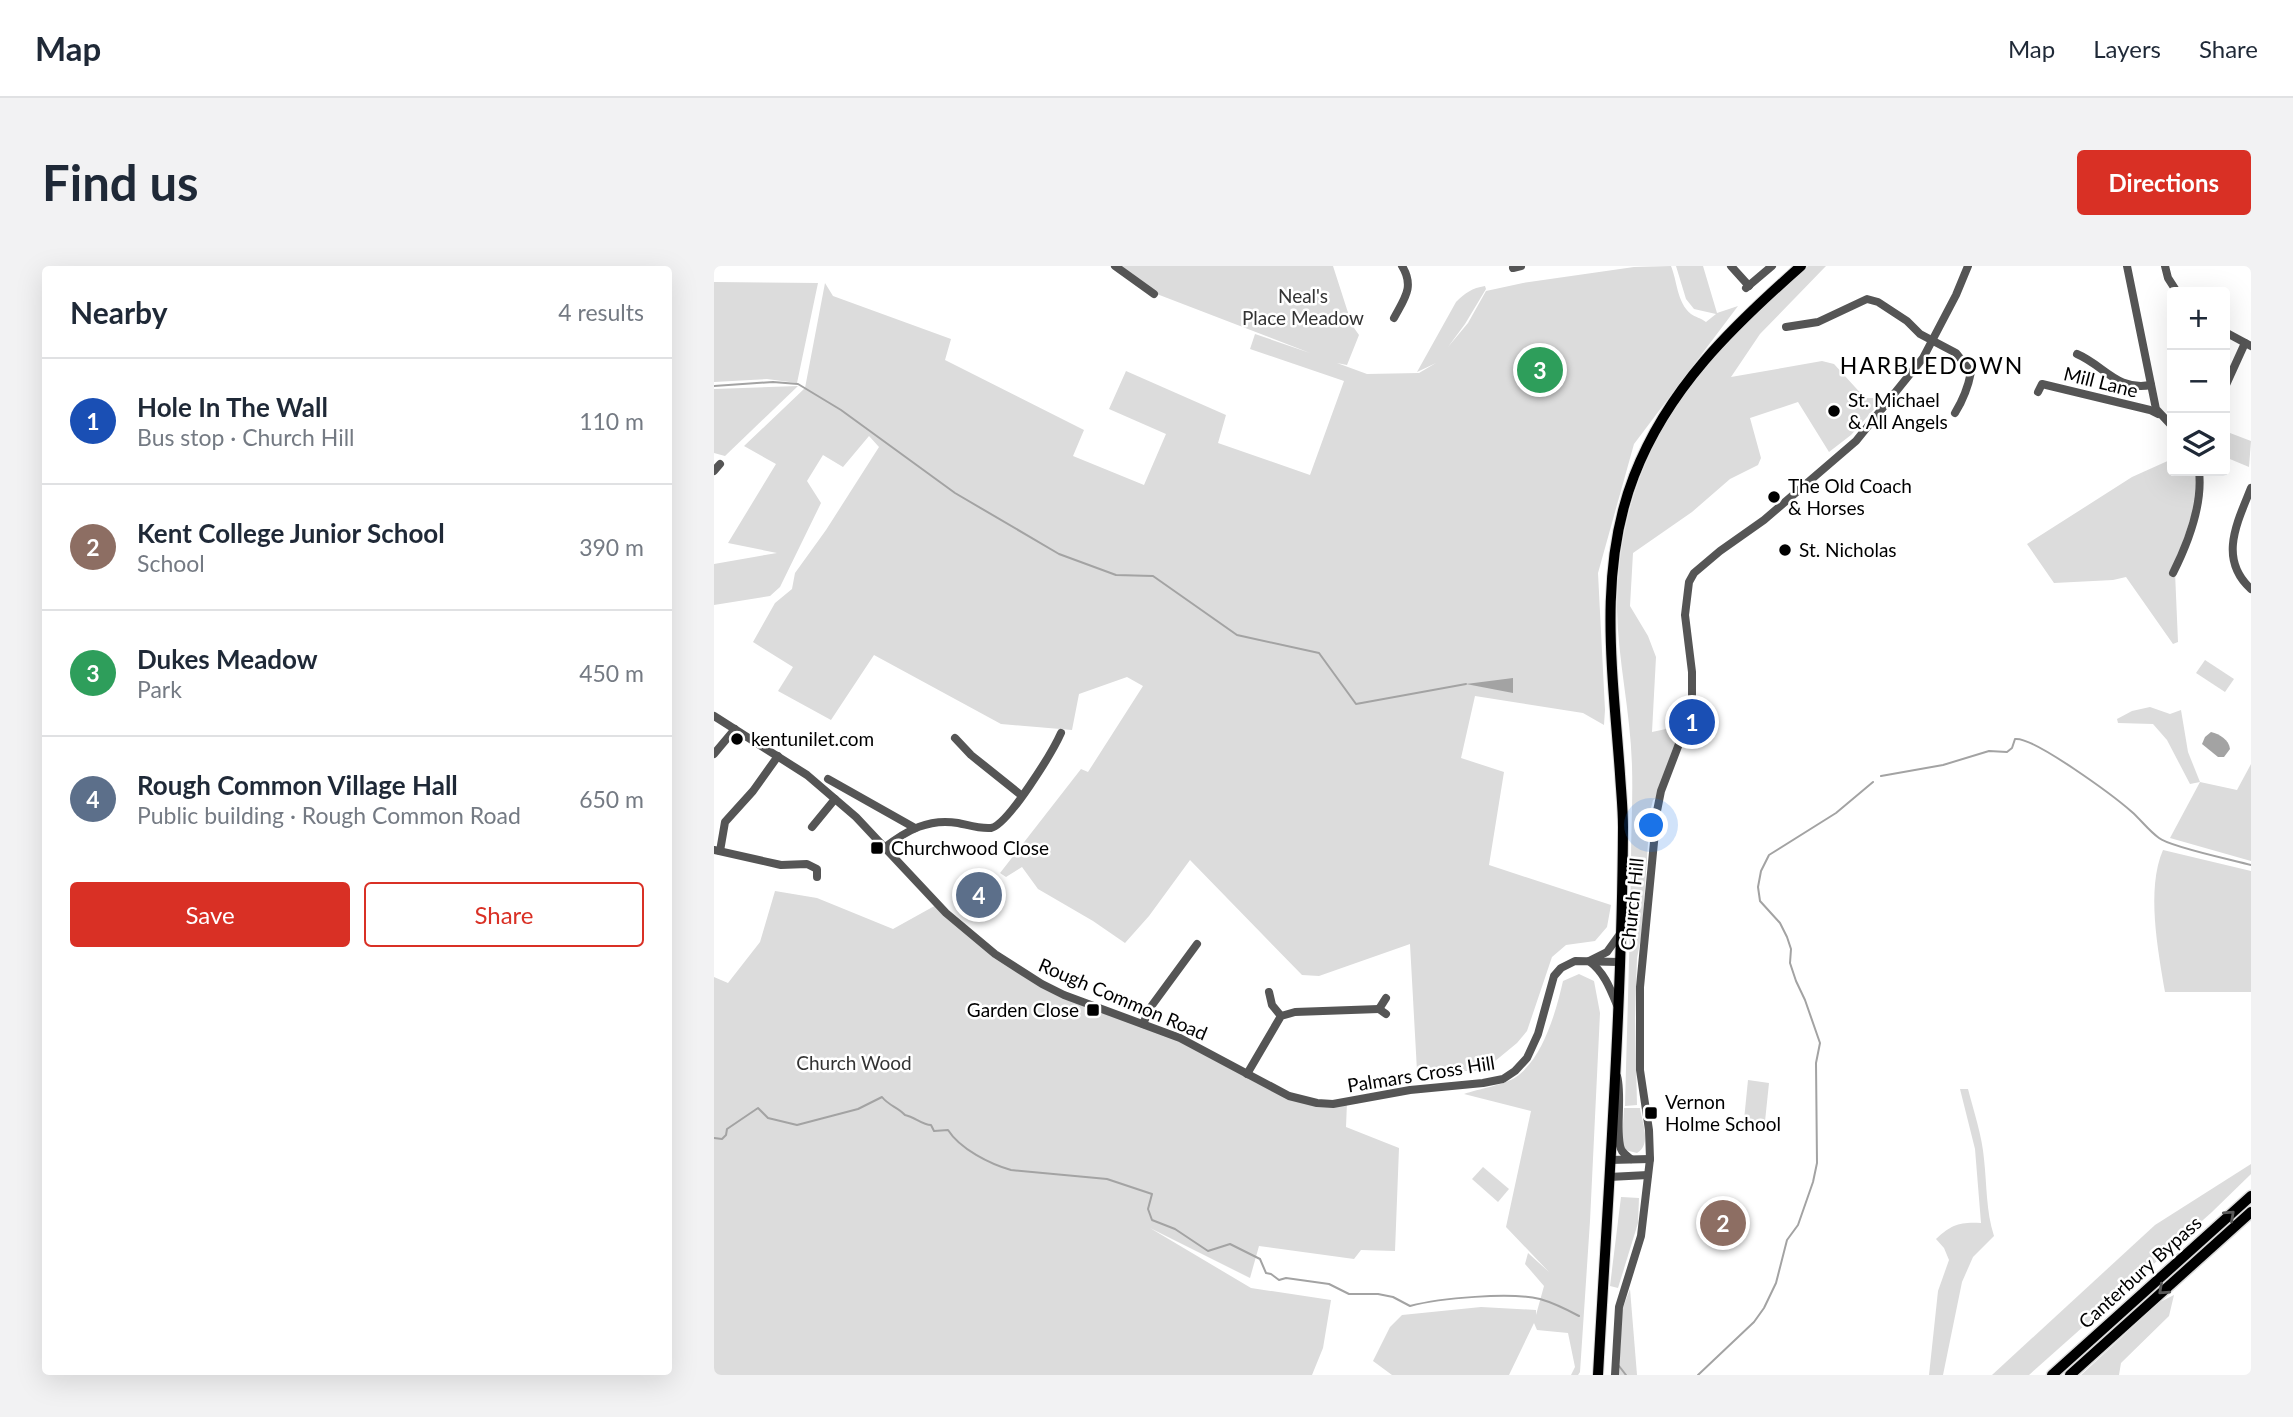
<!DOCTYPE html>
<html lang="en">
<head>
<meta charset="utf-8">
<style>
	:root { --surface:#fff; --page:#f2f2f3; --text:#1f2937; --muted:#747a83; --line:#e0e1e3; --accent:#d93025 }
	body { margin:0; font-family:Lato,sans-serif; background:var(--page); color:var(--text) }
	.controls { position:absolute; right:21px; top:21px; display:grid; overflow:hidden; border-radius:7px; box-shadow:0 7px 28px #0002 }
	.controls button { width:63px; height:63px; display:grid; place-items:center; padding:0; border:0; border-bottom:2px solid var(--line); background:var(--surface); color:var(--text); font:35px sans-serif }
	.you { position:absolute; left:938px; top:560px; width:24px; height:24px; margin:-18px; border:5px solid #fff; border-radius:50%; background:#1a73e8; box-shadow:0 0 0 10px #1a73e833 }
	.badge { display:grid; place-items:center; width:46px; height:46px; border-radius:50%; background:var(--accent); color:#fff; font-size:23px; font-weight:700 }
	.pin { position:absolute; translate:-50% -50%; border:4px solid #fff; box-shadow:0 2px 7px #0006 }
	.list { margin:0; padding:0; list-style:none }
	h2 { display:flex; justify-content:space-between; align-items:center; height:91px; margin:0; padding:0 28px; font-size:30px }
	h2 small { font-size:23px; font-weight:400; color:var(--muted) }
	.list li { display:grid; grid-template-columns:46px 1fr auto; gap:21px; align-items:center; box-sizing:border-box; height:126px; padding:0 28px; border-top:2px solid var(--line) }
	.list b { display:block; font-size:26px; white-space:nowrap }
	.list p { margin:0; font-size:23px; white-space:nowrap; color:var(--muted) }
	.list em { font-size:23px; font-style:normal; color:var(--muted) }
	.actions { display:flex; gap:14px; padding:21px 28px }
	.actions a { flex:1; padding:16px 0; border:2px solid var(--accent); border-radius:7px; text-align:center; font-size:24px; color:var(--accent) }
	.actions .main { background:var(--accent); color:#fff }
	.icon { flex:none; width:38px; height:38px; fill:none; stroke:currentColor; stroke-width:2; stroke-linecap:round; stroke-linejoin:round }
	.map { position:relative; flex:none; width:1537px; height:1109px; overflow:hidden; border-radius:7px }
	header { display:flex; align-items:center; gap:42px; box-sizing:border-box; height:98px; padding:0 35px; background:var(--surface); border-bottom:2px solid var(--line) }
	header strong { font-size:33px }
	nav { display:flex; gap:38px; margin-inline-start:auto; font-size:24px }
	.intro { display:flex; align-items:center; justify-content:space-between; box-sizing:border-box; height:168px; padding:0 42px }
	h1 { margin:0; font-size:49px }
	.button { padding:18px 32px; border-radius:7px; background:var(--accent); color:#fff; font-size:24px; font-weight:700 }
	main { display:flex; gap:42px; padding:0 42px }
	aside { flex:1; background:var(--surface); border-radius:7px; box-shadow:0 7px 28px #0002 }
	.map>svg:first-child { display:block }
</style>
</head>
<body>
<header>
<strong>Map</strong>
<nav><a>Map</a><a>Layers</a><a>Share</a></nav>
</header>
<div class="intro"><h1>Find us</h1><a class="button">Directions</a></div>
<main>
<aside>
<h2>Nearby<small>4 results</small></h2>
<ul class="list">
<li><span class="badge" style="background:#1a4fb4">1</span><div><b>Hole In The Wall</b><p>Bus stop · Church Hill</p></div><em>110 m</em></li>
<li><span class="badge" style="background:#8d6e63">2</span><div><b>Kent College Junior School</b><p>School</p></div><em>390 m</em></li>
<li><span class="badge" style="background:#2e9e5b">3</span><div><b>Dukes Meadow</b><p>Park</p></div><em>450 m</em></li>
<li><span class="badge" style="background:#5c6f8a">4</span><div><b>Rough Common Village Hall</b><p>Public building · Rough Common Road</p></div><em>650 m</em></li>
</ul>
<div class="actions"><a class="main">Save</a><a>Share</a></div>
</aside>
<div class="map">
<svg width="1537" height="1109" viewBox="0 0 1537 1109">
	<rect width="100%" height="100%" fill="#fff"/>
	<g fill="#dcdcdc">
		<path d="M401 0H619L638 59 645 69 633 99 623 97 653 108 705 107 722 97 703 106 742 36C751 27 758 22 771 20L772 23 751 58 734 81 754 57 772 25 809 17 920 1 957 0C963 14 963 37 977 48 981 51 987 52 992 56L1002 48 980 43 972 33 962 0H989L1003 47 1024 40 920 178 884 307 891 444 890 459 869 447 761 430 747 492 790 506 775 599 897 639 893 661 881 675 852 679 838 691 813 765 803 777 769 805H703L696 678 605 710 588 709 476 594 435 650 411 677 379 655 324 623 308 601 292 611 286 607 367 503 374 506 429 420 413 411 365 428 358 464 287 458 160 389 117 454 64 425 79 401 39 376 61 337 78 323 81 307 112 264 165 181 155 170 129 201 109 189 93 215 107 237 66 321 56 330 0 339V298L63 287 14 277 62 198 30 180 91 122 111 17 119 30 237 73 231 94 370 164 359 190 430 219 452 168 395 143 412 105 512 149 504 177 596 209 630 115 536 83 541 68 596 87 435 25Z"/>
		<path d="M1094 0H1112L1046 68 1017 111 1108 95 1120 98 1151 132H1170L1137 169 1115 186 1084 136 1036 152 1047 192 1044 199 1016 213 978 246 919 287 916 340 934 370 942 391 938 466 966 460 964 476 942 532 939 534 936 546 928 667 923 692 921 752 923 839 911 840C913 759 916 678 917 597 917 565 919 533 918 501 917 448 904 396 903 343 903 190 982 94 1094 0Z"/>
		<polygon points="0,16 104,17 83,117 53,113 0,116"/>
		<polygon points="84,120 11,190 0,187 0,123"/>
		<polygon points="1516,167 1537,175 1535,201 1511,191 1511,179"/>
		<polygon points="1458,193 1458,205 1483,205 1484,229 1466,285 1455,308 1461,306 1464,376 1459,378 1412,311 1399,314 1340,317 1313,278 1418,211"/>
		<polygon points="1491,394 1520,413 1511,426 1482,407"/>
		<polygon points="1436,441 1456,448 1467,444 1474,486 1486,516 1523,524 1537,498 1537,595 1456,572 1486,516 1476,518 1453,474 1439,458 1404,457 1403,453 1418,445"/>
		<path d="M1449 584 1537 605V726H1451C1444 684 1432 623 1449 584Z"/>
		<polygon points="61,625 103,632 179,663 224,638 248,661 328,718 466,772 592,835 633,836 632,861 685,882 681,985 647,984 640,993 545,980 536,1012 436,962 537,1022 617,1034 609,1082 598,1109 0,1109 0,711 14,717 46,676"/>
		<path d="M865 708 880 715 886 747 876 955 866 1106 864 1109H857L861 1101 854 1067 823 1064 820 1057 795 1109H678L659 1095 676 1061 688 1049 767 1041 822 1044V1049L830 1020 811 998 814 987 835 1006 792 961 817 845 750 828C764 823 791 819 802 811 829 792 842 746 849 715Z"/>
		<polygon points="1034,814 1055,817 1050,865 1029,864"/>
		<path d="M1246 823H1254C1260 846 1268 870 1270 893 1273 920 1272 945 1280 970L1259 991 1248 1016 1229 1109H1215L1224 1025 1235 994 1230 982 1222 973C1238 958 1246 956 1267 957L1261 883Z"/>
		<path d="M910 842H926C928 856 938 879 923 887L911 884 908 875Z"/>
		<polygon points="1537,898 1537,908 1498,946 1315,1109 1278,1109 1441,959"/>
		<polygon points="769,901 795,923 784,936 758,913"/>
		<polygon points="907,931 925,932 924,957 904,1022 896,1020"/>
		<polygon points="916,1023 923,1109 905,1109 908,1044"/>
		<polygon points="1460,1029 1455,1050 1407,1097 1405,1109 1367,1109 1446,1036"/>
	</g>
	<g fill="#a3a3a3">
		<polygon points="799,412 799,427 752,418"/>
		<path d="M1497 466C1506 468 1515 474 1516 483L1510 491H1504L1488 478 1491 471Z"/>
	</g>
	<g fill="none" stroke-linecap="round" stroke-linejoin="round">
		<g stroke="#a3a3a3" stroke-width="2">
			<polyline points="0,120 59,116 84,118 127,144 241,227 345,288 402,309 439,310 523,369 605,387 642,438 752,418"/>
			<path d="M1167 510 1229 499 1275 485 1293 486 1298 482 1301 473C1319 470 1401 531 1418 546 1427 554 1435 565 1445 572 1456 581 1519 594 1537 599"/>
			<path d="M0 872 8 873 12 869 13 863 44 842 54 852 83 859 144 843 168 831C175 840 184 841 191 849 201 851 208 859 217 859L220 865 234 864C246 883 276 898 297 904L393 913 438 928 434 943 438 954 461 963 494 985 516 978 546 993 552 1007 557 1008 565 1014 572 1012 615 1018 635 1028H664L679 1031 696 1040C726 1032 796 1026 826 1033 840 1037 852 1043 865 1050"/>
			<polyline points="905,1100 912,1109"/>
			<polyline points="984,1109 1040,1056 1050,1042 1062,1017 1073,974 1084,959 1099,916 1103,897 1102,797 1106,777 1091,734 1082,715 1076,697 1077,683 1073,671 1066,657 1046,635 1044,621 1047,605 1055,589 1122,547 1159,516"/>
		</g>
		<defs>
			<path id="major" d="M884 1109C894 926 908 744 909 561 909 543 907 525 906 508 899 408 883 305 920 210 954 122 1018 61 1087 0"/>
			<g id="highway">
				<polyline points="1338,1109 1537,930"/>
				<polyline points="1356,1109 1537,946"/>
			</g>
		</defs>
		<use href="#major" stroke="#dbdbdb" stroke-width="12"/>
		<use href="#highway" stroke="#dbdbdb" stroke-width="13"/>
		<g stroke="#555" stroke-width="8">
			<polyline points="401,0 440,28"/>
			<polyline points="1017,0 1035,20"/>
			<polyline points="1413,0 1442,143 1458,160"/>
			<polyline points="1451,0 1454,12 1463,26"/>
			<polyline points="799,2 807,0"/>
			<polyline points="1032,22 1058,0"/>
			<path d="M680 52C690 33 701 21 688 0"/>
			<path d="M1072 61 1104 56 1153 33 1164 36 1193 55 1206 68 1242 87 1257 106C1254 122 1249 134 1241 147"/>
			<polyline points="1511,66 1537,80"/>
			<path d="M1363 88C1391 100 1402 125 1437 119"/>
			<polyline points="1511,121 1531,77"/>
			<polyline points="1324,126 1328,118 1436,144 1444,148"/>
			<polyline points="0,205 6,198"/>
			<path d="M1537 222C1523 257 1504 293 1537 323"/>
			<path d="M1459 307C1474 277 1489 239 1485 205"/>
			<polyline points="0,450 93,509 142,551 232,647 281,688 328,718 350,729 466,772 575,830 603,837 619,838 696,824 769,817 789,813 801,805 813,792 824,768 840,710 847,702 861,695 905,696"/>
			<polyline points="241,472 257,489 307,529"/>
			<polyline points="0,488 21,463"/>
			<polyline points="114,513 201,562"/>
			<polyline points="98,561 121,533"/>
			<path d="M170 582C193 564 215 552 244 557 254 559 266 563 277 562 294 559 339 485 347 467"/>
			<polyline points="0,584 67,599 93,598 103,603 103,611"/>
			<polyline points="6,585 11,556 39,525 64,490"/>
			<polyline points="555,726 558,739 567,750"/>
			<path d="M903 739C896 722 890 706 875 695L893 686 906 668"/>
			<polyline points="672,748 665,743 672,732"/>
			<polyline points="429,758 436,742 483,678"/>
			<polyline points="533,808 567,750 581,746 665,743"/>
			<path d="M903 810C909 830 900 872 908 885 911 889 913 890 917 893"/>
			<polyline points="896,894 936,893"/>
			<polyline points="895,911 934,909"/>
			<polyline points="901,1109 905,1041 927,970 936,893 935,864 926,804 926,721 943,545 947,525 968,470 978,438 978,406 971,349 975,316 980,307 1006,285 1050,254 1142,175 1209,92 1242,29 1254,0"/>
		</g>
		<use href="#major" stroke="#000" stroke-width="10"/>
		<use href="#highway" stroke="#000" stroke-width="10"/>
	</g>
	<defs><path id="oneway-chevron" d="M-2-3.5L2.5 0L-2 3.5" fill="none" stroke-width="1.6" stroke-linecap="round" stroke-linejoin="round" transform="scale(1.75)"/></defs>
	<g stroke="#595959">
		<use href="#oneway-chevron" transform="translate(1516 949) rotate(-42)"/>
		<use href="#oneway-chevron" transform="translate(1449 1024) rotate(138)"/>
	</g>
	<g fill="#000" stroke="#fff" stroke-width="2.5">
		<circle cx="1120" cy="145" r="7"/>
		<circle cx="1060" cy="231" r="7"/>
		<circle cx="1071" cy="284" r="7"/>
		<circle cx="23" cy="473" r="7"/>
		<rect x="156" y="575" width="14" height="14" rx="3.5"/>
		<rect x="372" y="737" width="14" height="14" rx="3.5"/>
		<rect x="930" y="840" width="14" height="14" rx="3.5"/>
	</g>
	<g text-anchor="middle" stroke-width="5" stroke-linejoin="round" paint-order="stroke">
		<g font-size="19" fill="#333" stroke="#fff">
			<text x="589" y="37">Neal's<tspan x="589" dy="22">Place Meadow</tspan></text>
			<text x="140" y="804">Church Wood</text>
		</g>
		<g font-size="19" fill="#000" stroke="#fff">
			<text transform="translate(1387 116) rotate(14)" y="7">Mill Lane</text>
			<text transform="translate(918 638) rotate(-84)" y="7">Church Hill</text>
			<text transform="translate(409 733) rotate(23)" y="7">Rough Common Road</text>
			<text transform="translate(707 808) rotate(-9)" y="7">Palmars Cross Hill</text>
			<text transform="translate(1426 1006) rotate(-42)" y="7">Canterbury Bypass</text>
		</g>
		<g font-size="19" fill="#000" stroke="#fff" text-anchor="start">
			<text x="1134" y="141">St. Michael<tspan x="1134" dy="22">&amp; All Angels</tspan></text>
			<text x="1074" y="227">The Old Coach<tspan x="1074" dy="22">&amp; Horses</tspan></text>
			<text x="1085" y="291">St. Nicholas</text>
			<text x="37" y="480">kentunilet.com</text>
			<text x="177" y="589">Churchwood Close</text>
			<text x="365" y="751" text-anchor="end">Garden Close</text>
			<text x="951" y="843">Vernon<tspan x="951" dy="22">Holme School</tspan></text>
		</g>
		<g font-size="23" letter-spacing="2" fill="#000" stroke="#fff">
			<text x="1218" y="108">HARBLEDOWN</text>
		</g>
	</g>
</svg>
<div class="controls">
<button>+</button>
<button>−</button>
<button><svg class="icon" aria-label="layers" viewBox="0 0 24 24"><path d="M12 4l9 5-9 5-9-5zM3 14l9 5 9-5"/></svg></button>
</div>
<div class="you"></div>
<div class="pin badge" style="left:978px;top:456px;background:#1a4fb4">1</div>
<div class="pin badge" style="left:1009px;top:957px;background:#8d6e63">2</div>
<div class="pin badge" style="left:826px;top:104px;background:#2e9e5b">3</div>
<div class="pin badge" style="left:265px;top:629px;background:#5c6f8a">4</div>
</div>
</main>
</body>
</html>
